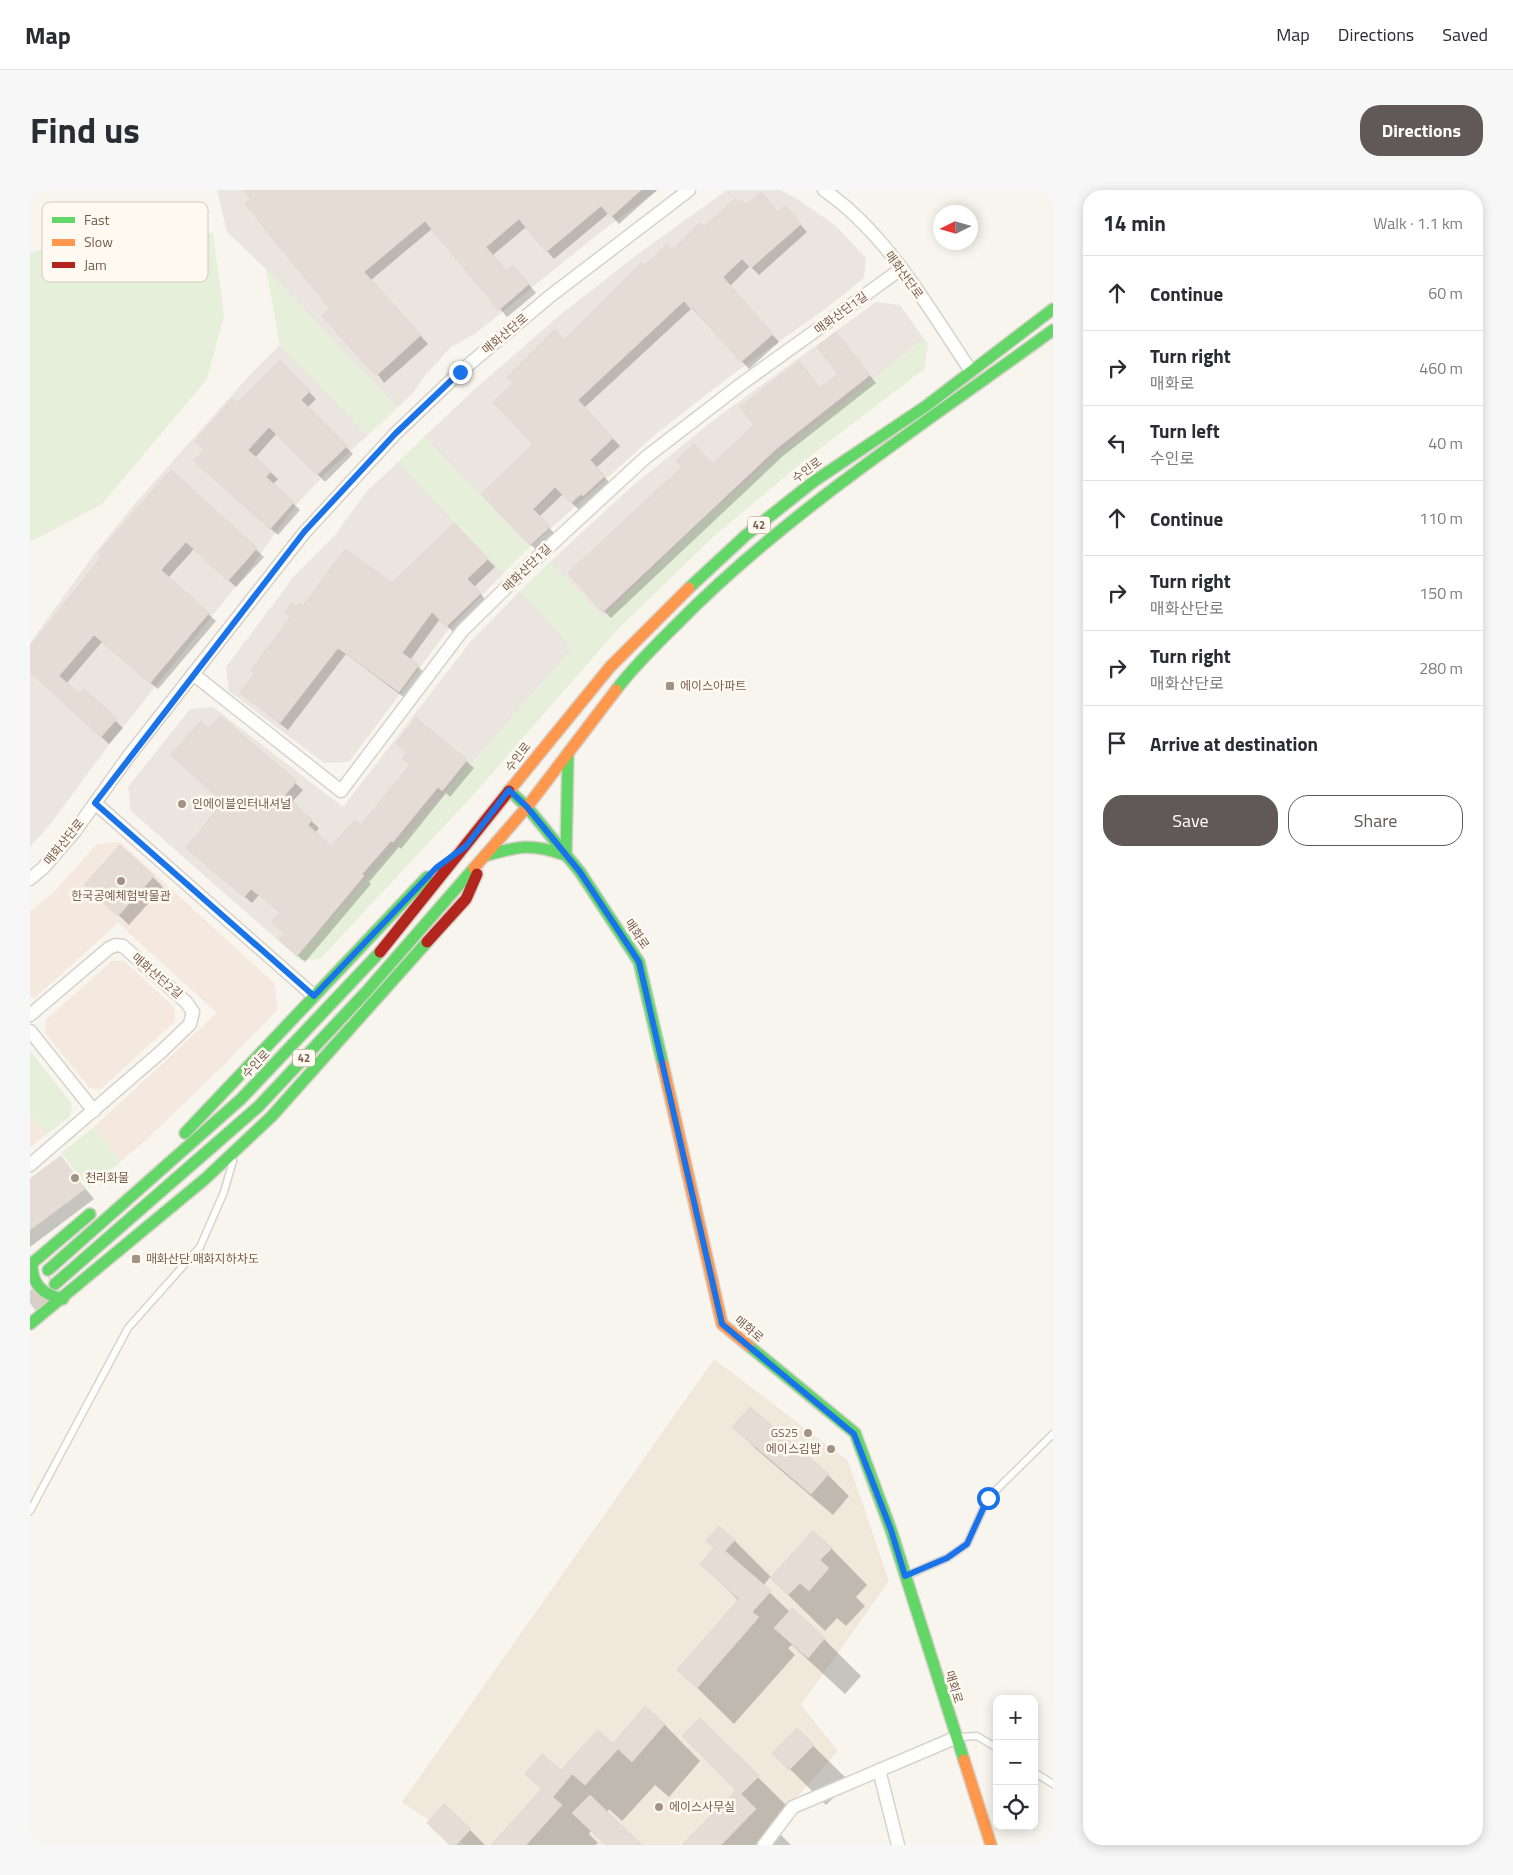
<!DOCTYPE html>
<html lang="en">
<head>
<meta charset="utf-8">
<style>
	:root { --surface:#fff; --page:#f7f7f7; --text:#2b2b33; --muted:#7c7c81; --line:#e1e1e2; --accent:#615958 }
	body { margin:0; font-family:"Titillium Web","Noto Sans KR",sans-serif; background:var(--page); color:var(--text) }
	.controls { position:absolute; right:15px; bottom:15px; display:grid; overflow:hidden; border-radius:10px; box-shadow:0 2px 12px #0003 }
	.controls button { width:45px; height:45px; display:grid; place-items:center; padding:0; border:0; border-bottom:1px solid var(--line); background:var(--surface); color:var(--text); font:25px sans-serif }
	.compass { position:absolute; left:903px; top:15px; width:45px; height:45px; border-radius:50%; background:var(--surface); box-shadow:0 2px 12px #0003; rotate:265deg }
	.stop { position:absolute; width:15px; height:15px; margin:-11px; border:4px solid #1a73e8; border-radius:50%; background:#fff }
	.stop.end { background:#1a73e8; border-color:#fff; box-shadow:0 1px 5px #0008 }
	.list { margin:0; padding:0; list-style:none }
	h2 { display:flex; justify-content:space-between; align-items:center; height:65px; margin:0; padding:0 20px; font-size:21px }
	h2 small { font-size:16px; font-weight:400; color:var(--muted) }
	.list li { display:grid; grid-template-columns:32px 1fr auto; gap:15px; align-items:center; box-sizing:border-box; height:75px; padding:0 20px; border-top:1px solid var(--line) }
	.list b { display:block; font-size:19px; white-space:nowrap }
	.list p { margin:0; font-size:16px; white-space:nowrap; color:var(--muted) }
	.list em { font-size:16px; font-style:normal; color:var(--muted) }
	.actions { display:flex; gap:10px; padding:15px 20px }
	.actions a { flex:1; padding:11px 0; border:1px solid var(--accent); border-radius:20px; text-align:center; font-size:18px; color:var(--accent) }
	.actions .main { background:var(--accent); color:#fff }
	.icon { flex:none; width:28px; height:28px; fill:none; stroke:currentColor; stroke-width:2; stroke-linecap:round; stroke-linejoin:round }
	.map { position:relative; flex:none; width:1023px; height:1655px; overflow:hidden; border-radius:20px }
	header { display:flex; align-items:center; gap:30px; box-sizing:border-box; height:70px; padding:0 25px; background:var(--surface); border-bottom:1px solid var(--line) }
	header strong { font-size:24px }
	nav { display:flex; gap:28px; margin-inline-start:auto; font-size:18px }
	.intro { display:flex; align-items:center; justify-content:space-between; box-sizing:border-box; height:120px; padding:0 30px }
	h1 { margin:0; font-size:35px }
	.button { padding:12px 22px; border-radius:20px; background:var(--accent); color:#fff; font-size:18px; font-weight:700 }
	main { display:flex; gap:30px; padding:0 30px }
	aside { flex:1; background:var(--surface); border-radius:20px; box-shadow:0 2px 12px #0003 }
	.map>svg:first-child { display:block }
</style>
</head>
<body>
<header>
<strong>Map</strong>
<nav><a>Map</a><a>Directions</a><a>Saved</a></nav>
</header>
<div class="intro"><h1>Find us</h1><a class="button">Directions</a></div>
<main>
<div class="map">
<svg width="1023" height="1655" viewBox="0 0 1023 1655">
	<rect width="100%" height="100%" fill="#f8f5ee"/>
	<polygon fill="#f1e8dc" points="684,1169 818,1271 859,1391 771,1515 808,1561 724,1655 435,1655 372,1612"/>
	<g fill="#f5e8df">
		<polygon points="90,652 245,794 247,820 195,874 117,949 91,971 63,938 187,823 88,733 5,808 0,807 0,721 24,702 67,654"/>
		<polygon points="82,771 94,771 144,817 145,831 71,899 60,898 15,843 16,830"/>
		<polygon points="0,924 17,944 0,957"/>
	</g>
	<g fill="#ebe5df">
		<polygon points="187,0 628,0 568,44 445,144 421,157 392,189 384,202 367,218 236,79 197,42"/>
		<polygon points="697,0 750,0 766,8 806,36 836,68 834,88 798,117 699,187 627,243 500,357 394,247 446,198 530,125 608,64"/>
		<polygon points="846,112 870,115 894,149 746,266 670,333 573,427 520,372 601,297 689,226"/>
		<polygon points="250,155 338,245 296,283 266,315 215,385 85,547 18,637 0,657 0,453 65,363 108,310 218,187"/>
		<polygon points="368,272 474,383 418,440 319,572 294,573 199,501 196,477 265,385 305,345 336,302"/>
		<polygon points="490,401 543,458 443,572 267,767 101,621 98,597 160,519 183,517 313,617 441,451"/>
	</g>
	<g fill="#e5efd9">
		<polygon points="183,43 194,126 177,189 72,314 0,352 0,63 14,59"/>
		<polygon points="236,79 367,218 338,245 250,155"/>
		<polygon points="894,149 898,154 894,179 775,270 683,347 586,441 445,603 290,769 270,770 267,767 443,572 543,458 490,401 520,372 573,427 670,333 746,266"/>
		<polygon points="394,247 500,357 474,383 368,272"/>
		<polygon points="0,861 42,914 40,926 17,944 0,924"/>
		<polygon points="63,938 91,971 59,998 31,963"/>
	</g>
	<g fill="#0003">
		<polygon points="215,0 627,0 589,34 579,23 524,69 496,37 463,65 477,82 483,76 506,103 477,127 403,38 341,90 398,154 354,193"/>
		<polygon points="709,15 762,25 777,42 729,85 720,76 700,96 749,152 719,179 662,118 554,218 590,256 566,278 581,294 561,313 559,311 549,320 533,304 509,327 526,345 508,362 453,304 504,254 534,151 614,78 643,61"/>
		<polygon points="806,144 846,193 753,266 581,428 574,421 683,275 725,235 769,173 791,199 810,184"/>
		<polygon points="250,172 286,209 277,218 323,264 295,292 247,243 225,268 248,289 243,294 270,320 248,345 173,279 207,214"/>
		<polygon points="141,282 234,367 206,397 164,359 138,388 186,431 128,499 72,452 36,494 50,505 54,501 93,538 79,554 0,481 0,458"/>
		<polygon points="424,335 465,377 444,397 457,411 424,443 410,429 380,470 395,483 376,509 316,464 258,540 212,503 262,428 257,423 267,418 362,395"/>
		<polygon points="190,527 273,600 261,613 289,638 285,643 301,658 331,637 381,575 378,563 368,553 436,571 444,578 420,607 416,603 371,659 369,657 339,692 341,694 275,772 258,757 251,723 229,705 222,713 165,665 195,613 179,540"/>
		<polygon points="123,687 133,697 99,735 66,704"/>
		<polygon points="30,968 64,1009 0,1057 0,991"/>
		<polygon points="704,1237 798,1285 819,1306 803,1325 726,1259"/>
		<polygon points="704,1350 742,1388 801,1358 837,1395 826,1407 835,1416 816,1436 807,1428 795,1441 740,1387 733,1396 760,1422 762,1420 794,1449 831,1486 815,1504 762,1455 758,1458 765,1465 704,1534 649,1480 709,1411 672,1374"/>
		<polygon points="670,1530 764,1623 747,1641 761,1655 661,1655 708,1600"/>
		<polygon points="634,1534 670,1571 639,1607 625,1595 592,1631 579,1619 577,1623 611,1655 576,1655 561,1641 559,1644 568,1653 565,1655 463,1655 513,1600 497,1584 531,1582 583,1555"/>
		<polygon points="767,1540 820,1592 796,1615 744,1563"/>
		<polygon points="440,1640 455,1655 420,1655"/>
	</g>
	<g fill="#e5ddd5" stroke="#e1d8d0">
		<polygon points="214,0 611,0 581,27 571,16 516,62 489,29 456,57 476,81 483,75 499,94 469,120 395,31 334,82 391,145 346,186 292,126 300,119 215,14 221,9"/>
		<polygon points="731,2 748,22 755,15 771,34 721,78 712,69 693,87 743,144 711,172 662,117 661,119 654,111 548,210 583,248 560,270 575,286 553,306 551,304 541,313 525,297 503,319 520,337 500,355 451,304 503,254 463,212 483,193 477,187 525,139 534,150 611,73 614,76 637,54 643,60 670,33 674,37 705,9 709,14 712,10 716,15"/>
		<polygon points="806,142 840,185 746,259 573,422 538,383 652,277 646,271 664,254 683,274 724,235 710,217 769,171 790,198 808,184 787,157"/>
		<polygon points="250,170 280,201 271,210 317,256 287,285 239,237 218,260 241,281 236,287 264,312 240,339 164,271 174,260 165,251 202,209 207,213"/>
		<polygon points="141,280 227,358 198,391 156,352 131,380 179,423 120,493 64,445 29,486 50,504 54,499 87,529 71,547 0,482 0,457 72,366 68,363"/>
		<polygon points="424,333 458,369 437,389 451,403 416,437 402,422 372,463 389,475 369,502 308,458 250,533 210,503 225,483 221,480 261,427 255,423 262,413 266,416 269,413 273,416 315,359 362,393"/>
		<polygon points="190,526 267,591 255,605 282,630 278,635 301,656 325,630 331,635 380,575 372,569 377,562 366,553 386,528 437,570 412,601 408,597 363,652 361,651 332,684 334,686 267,766 249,750 254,743 241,732 250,722 221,699 214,707 156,658 193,612 141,565 171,531 179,538"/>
		<polygon points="90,655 124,686 88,726 54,695"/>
		<polygon points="31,966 55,999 0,1040 0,989"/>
		<polygon points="720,1217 799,1284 781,1304 702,1237"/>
		<polygon points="689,1336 705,1350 695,1361 741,1401 722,1422 729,1427 667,1498 647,1480 709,1409 670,1374 684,1358 676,1351"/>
		<polygon points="783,1341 802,1358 790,1370 799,1378 779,1401 770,1393 758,1405 740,1388"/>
		<polygon points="762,1418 795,1448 778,1468 744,1438"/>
		<polygon points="615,1516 635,1534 602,1572 588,1559 555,1595 542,1584 523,1607 532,1615 496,1655 461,1655 512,1599 495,1584 512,1564 531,1580 568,1540 583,1554"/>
		<polygon points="670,1528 729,1586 711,1604 726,1619 691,1655 652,1655 706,1600 652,1546"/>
		<polygon points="767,1538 784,1555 759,1580 742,1563"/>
		<polygon points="560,1605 612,1655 576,1655 542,1623"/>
		<polygon points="414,1614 441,1639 426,1655 420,1655 397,1633"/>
	</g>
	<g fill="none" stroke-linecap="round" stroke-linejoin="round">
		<polyline stroke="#d8cfc6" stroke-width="20" stroke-dasharray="20 10" stroke-linecap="butt" points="0,1113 25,1094"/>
		<defs>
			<g id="lane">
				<polyline points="0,1321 98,1138 170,1057 194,1002 203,971"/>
				<polyline points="878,1385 917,1368 937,1354 958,1308 1023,1244"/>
				<polyline points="929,1547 947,1546 967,1558"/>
				<polyline points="1004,1582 1023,1594"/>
			</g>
			<g id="street">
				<path d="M794 0C858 44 898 118 941 181"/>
				<polyline points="163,484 311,601 432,441 498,376 615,268 710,195 871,79"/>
				<polyline points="65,613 284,806"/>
				<polyline points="0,689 13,678 45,641 98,567 274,343 365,244 430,182 519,107 659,0"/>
				<polyline points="0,825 79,758 86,755 93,756 156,812 163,822 160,834 132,861 0,975"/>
				<polyline points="0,841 64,921"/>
				<polyline points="849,1580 868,1655"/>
				<polyline points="734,1655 763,1617 925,1548"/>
			</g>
			<g id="fast">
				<polyline points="659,398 715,346 783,292 896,216 1023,119"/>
				<path d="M586 500C604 476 626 455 647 434 758 321 896 233 1023 140"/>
				<polyline points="479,600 497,617 550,682 609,772 633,875"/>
				<polyline points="536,665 538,563"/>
				<path d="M455 666C488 656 502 653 535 665"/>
				<polyline points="155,943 397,687"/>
				<path d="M2 1074C2 1095 13 1105 33 1109"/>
				<polyline points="0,1075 60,1024"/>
				<polyline points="18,1080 211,909 350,762"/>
				<polyline points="25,1094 229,916 336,802 444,678"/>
				<polyline points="0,1134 175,989 242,926 397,752"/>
				<polyline points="719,1156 825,1243 861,1340 934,1570"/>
			</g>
			<g id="slow">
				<polyline points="479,601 580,477 659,398"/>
				<polyline points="444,678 497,617 586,500"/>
				<polyline points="633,875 692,1134 719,1156"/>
				<polyline points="934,1570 961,1655"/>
			</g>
			<g id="jam">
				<polyline points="397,752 436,709 447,684"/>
				<polyline points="350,762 479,601"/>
			</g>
		</defs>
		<use href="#lane" stroke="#d7d2cc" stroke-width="9"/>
		<use href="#street" stroke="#d7d2cc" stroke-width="15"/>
		<use href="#fast" stroke="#d8d1ca" stroke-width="14"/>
		<use href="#slow" stroke="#d8d1ca" stroke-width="14"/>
		<use href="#jam" stroke="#d8d1ca" stroke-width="14"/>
		<use href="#lane" stroke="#fefefc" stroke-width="6"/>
		<use href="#street" stroke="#fefefc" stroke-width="12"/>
		<use href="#fast" stroke="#63d668" stroke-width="11"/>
		<use href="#slow" stroke="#ff974d" stroke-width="11"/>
		<use href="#jam" stroke="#b3261e" stroke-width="11"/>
	</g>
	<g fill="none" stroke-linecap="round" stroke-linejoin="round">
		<polyline stroke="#1a73e8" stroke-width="6" points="430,182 365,244 274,342 65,613 284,806 406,678 436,656 479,600 497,617 550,682 609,772 692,1134 824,1244 861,1340 875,1386 917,1368 937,1354 958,1308"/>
	</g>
	<g fill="#a49285" stroke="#fef9f1" stroke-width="2">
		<rect x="635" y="491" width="10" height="10" rx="2.5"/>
		<circle cx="152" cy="614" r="5"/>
		<circle cx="91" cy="691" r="5"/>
		<circle cx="45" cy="988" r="5"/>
		<rect x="101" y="1064" width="10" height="10" rx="2.5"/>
		<circle cx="778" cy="1243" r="5"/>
		<circle cx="801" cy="1259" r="5"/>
		<circle cx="629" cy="1617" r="5"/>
	</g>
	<g text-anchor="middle" stroke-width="5" stroke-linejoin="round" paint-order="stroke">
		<g fill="#fef9f1" stroke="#a08c7e" stroke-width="1">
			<rect x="718" y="326.5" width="22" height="17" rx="4"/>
			<rect x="263" y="859.5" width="22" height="17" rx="4"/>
		</g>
		<g font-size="11" font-weight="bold" fill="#775d4d">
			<text x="729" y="339">42</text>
			<text x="274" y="872">42</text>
		</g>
		<g font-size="12" fill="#775d4d" stroke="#fef9f1">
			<text transform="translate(874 85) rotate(54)" y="4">매화산단로</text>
			<text transform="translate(811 123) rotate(-36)" y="4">매화산단1길</text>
			<text transform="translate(475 144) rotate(-40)" y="4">매화산단로</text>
			<text transform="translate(777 280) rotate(-36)" y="4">수인로</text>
			<text transform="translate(497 378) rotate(-44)" y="4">매화산단1길</text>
			<text transform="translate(488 567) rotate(-52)" y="4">수인로</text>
			<text transform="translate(34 652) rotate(-51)" y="4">매화산단로</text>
			<text transform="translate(607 744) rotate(56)" y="4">매화로</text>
			<text transform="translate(127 786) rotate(41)" y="4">매화산단2길</text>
			<text transform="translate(226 874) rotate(-46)" y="4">수인로</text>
			<text transform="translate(719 1139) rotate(40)" y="4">매화로</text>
			<text transform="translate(924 1497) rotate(73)" y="4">매화로</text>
		</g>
		<g font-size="12" fill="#775d4d" stroke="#fef9f1" text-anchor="start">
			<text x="650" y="500">에이스아파트</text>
			<text x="162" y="618">인에이블인터내셔널</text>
			<text x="91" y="710" text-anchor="middle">한국공예체험박물관</text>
			<text x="55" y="992">천리화물</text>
			<text x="116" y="1073">매화산단.매화지하차도</text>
			<text x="768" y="1247" text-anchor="end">GS25</text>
			<text x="791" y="1263" text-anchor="end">에이스김밥</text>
			<text x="639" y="1621">에이스사무실</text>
		</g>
	</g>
	<rect x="12" y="12" width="166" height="80" rx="8" fill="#fef9f1" stroke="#d6cac0" stroke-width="1"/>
	<rect x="22" y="27" width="23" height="6" fill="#63d668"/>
	<rect x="22" y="49" width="23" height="7" fill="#ff974d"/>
	<rect x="22" y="72" width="23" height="6" fill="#b3261e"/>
	<g font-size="14" fill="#775d4d">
		<text x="54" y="35">Fast</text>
		<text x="54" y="57">Slow</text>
		<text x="54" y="80">Jam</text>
	</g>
</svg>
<div class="controls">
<button>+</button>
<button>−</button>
<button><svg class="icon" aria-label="locate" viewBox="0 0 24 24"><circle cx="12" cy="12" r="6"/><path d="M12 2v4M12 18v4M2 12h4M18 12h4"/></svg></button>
</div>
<svg class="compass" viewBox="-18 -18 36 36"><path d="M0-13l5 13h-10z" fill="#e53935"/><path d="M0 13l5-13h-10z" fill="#7c7c81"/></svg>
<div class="stop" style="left:958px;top:1308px"></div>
<div class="stop end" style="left:430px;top:182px"></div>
</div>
<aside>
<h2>14 min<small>Walk · 1.1 km</small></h2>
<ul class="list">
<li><svg class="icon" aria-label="ahead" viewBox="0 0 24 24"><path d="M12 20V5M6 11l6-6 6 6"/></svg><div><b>Continue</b></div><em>60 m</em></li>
<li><svg class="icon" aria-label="right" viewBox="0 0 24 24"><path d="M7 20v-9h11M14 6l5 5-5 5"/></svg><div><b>Turn right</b><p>매화로</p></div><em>460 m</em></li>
<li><svg class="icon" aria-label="left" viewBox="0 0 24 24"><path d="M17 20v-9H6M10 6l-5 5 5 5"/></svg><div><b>Turn left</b><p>수인로</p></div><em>40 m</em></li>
<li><svg class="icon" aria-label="ahead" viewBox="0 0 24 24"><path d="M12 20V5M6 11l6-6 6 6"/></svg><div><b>Continue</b></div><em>110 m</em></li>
<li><svg class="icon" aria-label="right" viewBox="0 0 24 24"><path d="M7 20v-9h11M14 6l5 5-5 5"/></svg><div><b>Turn right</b><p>매화산단로</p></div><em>150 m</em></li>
<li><svg class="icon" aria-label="right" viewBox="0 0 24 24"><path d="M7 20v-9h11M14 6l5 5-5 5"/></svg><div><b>Turn right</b><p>매화산단로</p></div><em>280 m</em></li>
<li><svg class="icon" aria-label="arrive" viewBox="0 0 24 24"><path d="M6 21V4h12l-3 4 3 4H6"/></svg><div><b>Arrive at destination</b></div></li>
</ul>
<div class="actions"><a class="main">Save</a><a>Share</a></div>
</aside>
</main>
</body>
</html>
